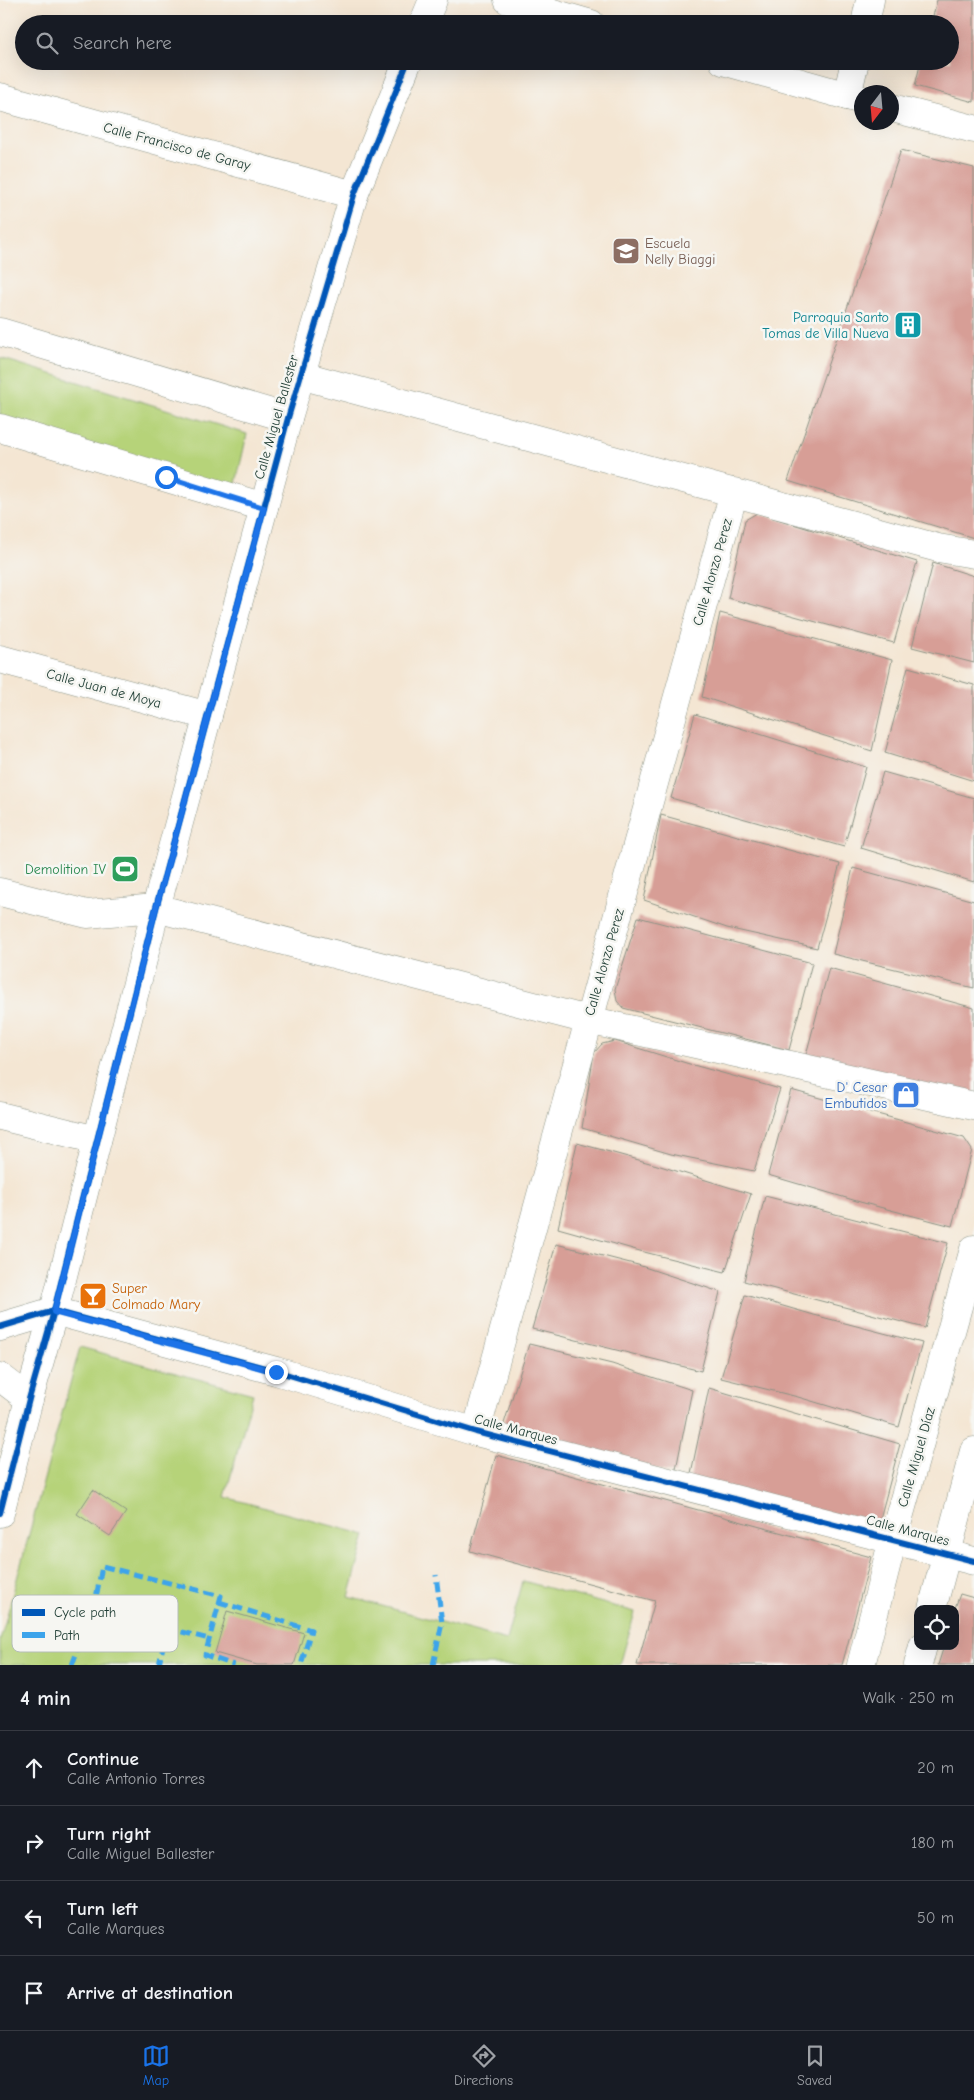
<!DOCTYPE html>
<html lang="en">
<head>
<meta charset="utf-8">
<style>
	:root { --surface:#171b24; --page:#242831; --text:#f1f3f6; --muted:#9ea1a6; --line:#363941; --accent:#1a73e8 }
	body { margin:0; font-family:"Comic Neue",sans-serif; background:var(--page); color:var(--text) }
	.controls { position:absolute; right:15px; bottom:15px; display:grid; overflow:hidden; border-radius:10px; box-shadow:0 5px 20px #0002 }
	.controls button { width:45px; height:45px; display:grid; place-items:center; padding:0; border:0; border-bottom:1px solid var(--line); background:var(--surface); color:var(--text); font:25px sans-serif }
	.compass { position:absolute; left:854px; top:85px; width:45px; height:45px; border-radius:50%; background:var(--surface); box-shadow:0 5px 20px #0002; rotate:196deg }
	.stop { position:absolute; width:15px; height:15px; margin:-11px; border:4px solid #1a73e8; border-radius:50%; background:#fff }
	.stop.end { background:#1a73e8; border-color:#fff; box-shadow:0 1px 5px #0008 }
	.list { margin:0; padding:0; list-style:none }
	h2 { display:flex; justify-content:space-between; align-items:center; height:65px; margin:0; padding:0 20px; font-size:21px }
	h2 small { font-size:16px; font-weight:400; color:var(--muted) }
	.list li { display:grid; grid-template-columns:32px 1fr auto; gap:15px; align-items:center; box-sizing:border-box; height:75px; padding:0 20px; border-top:1px solid var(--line) }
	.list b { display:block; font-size:19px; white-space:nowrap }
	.list p { margin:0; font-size:16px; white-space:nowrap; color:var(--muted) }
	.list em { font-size:16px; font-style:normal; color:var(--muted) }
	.icon { flex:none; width:28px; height:28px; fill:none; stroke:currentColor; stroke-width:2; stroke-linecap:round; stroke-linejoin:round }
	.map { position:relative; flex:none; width:974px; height:1665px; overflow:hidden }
	.search { position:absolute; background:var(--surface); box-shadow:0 5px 20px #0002; left:15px; right:15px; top:15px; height:55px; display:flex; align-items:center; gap:12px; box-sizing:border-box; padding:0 18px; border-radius:28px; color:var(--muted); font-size:19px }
	.sheet { height:365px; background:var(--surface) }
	nav { display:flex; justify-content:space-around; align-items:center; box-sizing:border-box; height:70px; border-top:1px solid var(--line); background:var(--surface); font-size:14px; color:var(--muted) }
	nav a { display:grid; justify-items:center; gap:2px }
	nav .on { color:var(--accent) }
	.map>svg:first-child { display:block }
</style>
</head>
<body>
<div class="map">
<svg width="974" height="1665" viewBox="0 0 974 1665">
	<rect width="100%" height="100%" fill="#f6f6f2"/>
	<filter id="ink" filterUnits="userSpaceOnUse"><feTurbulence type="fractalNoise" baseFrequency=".02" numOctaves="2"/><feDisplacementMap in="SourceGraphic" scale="10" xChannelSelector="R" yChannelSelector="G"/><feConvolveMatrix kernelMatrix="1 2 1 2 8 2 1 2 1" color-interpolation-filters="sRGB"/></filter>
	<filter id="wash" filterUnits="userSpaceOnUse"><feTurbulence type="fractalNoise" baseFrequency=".0096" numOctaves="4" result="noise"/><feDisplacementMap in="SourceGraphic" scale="20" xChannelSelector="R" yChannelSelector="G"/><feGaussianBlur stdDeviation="1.12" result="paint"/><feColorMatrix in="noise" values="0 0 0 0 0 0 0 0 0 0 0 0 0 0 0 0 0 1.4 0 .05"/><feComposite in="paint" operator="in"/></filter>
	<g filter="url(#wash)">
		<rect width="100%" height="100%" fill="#f4e6d3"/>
		<g fill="#b6d379" stroke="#6a8856">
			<polygon points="0,358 247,434 233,497 0,428"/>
			<polygon points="80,1347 253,1394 225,1497 366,1535 349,1597 507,1640 523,1581 635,1612 620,1665 0,1665 0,1641"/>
		</g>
		<g id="blocks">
			<g fill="#d79e96">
				<polygon points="937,0 974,0 974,102 915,86 921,61 950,61 950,24 931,24"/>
				<polygon points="901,150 974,168 974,538 788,481"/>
				<polygon points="757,513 917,562 894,643 728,598 745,520"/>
				<polygon points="933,563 974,576 974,663 912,647"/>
				<polygon points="720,613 892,660 872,751 702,697"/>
				<polygon points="908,667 974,685 974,781 885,753"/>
				<polygon points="695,714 866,767 844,847 671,798"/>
				<polygon points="883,772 974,798 974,882 861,848"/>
				<polygon points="661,815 840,864 817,948 727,928 644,900"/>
				<polygon points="853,868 974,901 974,988 833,954"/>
				<polygon points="638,917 812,963 789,1050 623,1008 617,1001 615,989"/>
				<polygon points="829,968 974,1008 974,1104 806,1055"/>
				<polygon points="615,1041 686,1063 780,1089 754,1171 671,1154 582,1128 594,1053 602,1044"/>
				<polygon points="791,1090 964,1138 972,1150 952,1226 860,1202 768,1175"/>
				<polygon points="577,1143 657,1165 751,1194 725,1272 640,1251 558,1228"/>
				<polygon points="765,1196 948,1243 925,1328 744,1281"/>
				<polygon points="556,1244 638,1265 720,1292 701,1371 532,1329"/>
				<polygon points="745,1295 814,1315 922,1343 899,1427 798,1397 721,1378"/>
				<polygon points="529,1344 612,1364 692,1390 675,1474 502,1430"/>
				<polygon points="709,1388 900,1444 877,1530 690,1478"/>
				<polygon points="496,1455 871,1557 842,1665 637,1665 655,1601 470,1551"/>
				<polygon points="93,1490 126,1512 110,1536 77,1514"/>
				<polygon points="960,1594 974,1598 974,1665 938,1665 944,1646 955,1646 955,1608"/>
				<polygon points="227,1611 304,1633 294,1665 257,1665 215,1653"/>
			</g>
		</g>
	</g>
	<g filter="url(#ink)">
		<use href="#blocks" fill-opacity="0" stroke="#8a9284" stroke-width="1"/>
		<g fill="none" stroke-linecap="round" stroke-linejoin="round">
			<defs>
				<g id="minor">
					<polyline points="508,0 591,24"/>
					<polyline points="423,24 433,0"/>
					<polyline points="865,24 870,0"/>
					<polyline points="723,61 862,100"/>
					<polyline points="847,96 855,61"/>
					<polyline points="0,97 354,195"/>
					<polyline points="892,108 974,129"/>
					<polyline points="0,332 288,418"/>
					<polyline points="300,375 938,548 974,554"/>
					<polyline points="0,428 264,507"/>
					<polyline points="0,659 208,716"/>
					<polyline points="0,892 87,914 156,908 588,1020 974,1106"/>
					<polyline points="0,1116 97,1140"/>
					<polyline points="0,1327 54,1311 276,1371 476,1432 974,1561"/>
					<polyline points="0,1377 29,1399"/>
					<polyline points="476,1432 734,492"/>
					<polyline points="0,1513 29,1399 54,1311 156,908 288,418 354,195 408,61"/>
				</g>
				<g id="tertiary">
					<polyline points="932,1609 974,1451"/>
					<polyline points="861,1665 893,1539 974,1249"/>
					<polyline points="918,1665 923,1646"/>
				</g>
			</defs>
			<use href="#minor" stroke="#8a9284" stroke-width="29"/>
			<use href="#tertiary" stroke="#8a9284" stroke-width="29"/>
			<use href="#minor" stroke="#fff" stroke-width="28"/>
			<use href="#tertiary" stroke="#fff" stroke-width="28"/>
			<g stroke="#3da4eb" stroke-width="5" stroke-dasharray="10 5" stroke-linecap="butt">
				<polyline points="219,1602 311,1630 301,1665"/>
				<polyline points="94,1609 167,1628 159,1665"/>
				<polyline points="167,1628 209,1639"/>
				<polyline points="72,1665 94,1609 102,1566 221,1596 205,1655 234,1665"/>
				<polyline points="433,1665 442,1623 436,1575"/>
			</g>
			<defs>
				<g id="cycleway">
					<polyline points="0,1327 54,1311 276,1371 476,1432 974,1561"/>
					<polyline points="0,1513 29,1399 54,1311 156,908 288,418 354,195 408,61"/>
				</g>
			</defs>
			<use href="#cycleway" stroke="#f6f6f2" stroke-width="9"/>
			<use href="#cycleway" stroke="#0057b8" stroke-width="6"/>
		</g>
	</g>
	<g fill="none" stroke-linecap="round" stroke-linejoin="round" filter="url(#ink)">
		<polyline stroke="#1a73e8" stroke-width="6" points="166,477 264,508 156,908 54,1312 276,1372"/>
	</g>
	<defs>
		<symbol id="school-square" viewBox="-11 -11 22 22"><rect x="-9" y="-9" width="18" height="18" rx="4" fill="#8d6e63" stroke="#f6f6f2"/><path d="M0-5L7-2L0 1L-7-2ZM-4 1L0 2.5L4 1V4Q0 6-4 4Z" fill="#fff"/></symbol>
		<symbol id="building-square" viewBox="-11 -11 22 22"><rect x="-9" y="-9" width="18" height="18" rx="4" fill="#0f9aa8" stroke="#f6f6f2"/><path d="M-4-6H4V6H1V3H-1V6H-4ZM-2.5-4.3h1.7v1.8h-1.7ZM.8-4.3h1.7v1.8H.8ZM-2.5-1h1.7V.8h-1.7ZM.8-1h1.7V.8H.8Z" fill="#fff"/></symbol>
		<symbol id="stadium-square" viewBox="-11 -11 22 22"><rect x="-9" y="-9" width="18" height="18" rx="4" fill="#2e9e5b" stroke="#f6f6f2"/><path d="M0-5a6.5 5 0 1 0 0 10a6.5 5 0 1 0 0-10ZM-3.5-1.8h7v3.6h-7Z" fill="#fff"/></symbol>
		<symbol id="shop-square" viewBox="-11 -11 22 22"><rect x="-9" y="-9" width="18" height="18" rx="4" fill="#3f7fe0" stroke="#f6f6f2"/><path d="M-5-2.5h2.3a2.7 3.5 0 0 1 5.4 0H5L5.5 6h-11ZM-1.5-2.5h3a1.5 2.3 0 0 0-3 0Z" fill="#fff"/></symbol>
		<symbol id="bar-square" viewBox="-11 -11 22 22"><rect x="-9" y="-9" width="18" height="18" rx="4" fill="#e8710a" stroke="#f6f6f2"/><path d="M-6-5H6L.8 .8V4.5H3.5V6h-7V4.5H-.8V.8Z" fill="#fff"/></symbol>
	</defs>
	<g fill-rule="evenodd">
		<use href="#school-square" x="610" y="235" width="32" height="32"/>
		<use href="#building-square" x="892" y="309" width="32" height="32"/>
		<use href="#stadium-square" x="109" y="853" width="32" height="32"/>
		<use href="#shop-square" x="890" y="1079" width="32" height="32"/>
		<use href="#bar-square" x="77" y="1280" width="32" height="32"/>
	</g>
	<g text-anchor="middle" stroke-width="5" stroke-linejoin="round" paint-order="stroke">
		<g font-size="14" fill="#1f3d34" stroke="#f6f6f2">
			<text transform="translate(177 146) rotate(15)" y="5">Calle Francisco de Garay</text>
			<text transform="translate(276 417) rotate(-74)" y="5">Calle Miguel Ballester</text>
			<text transform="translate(712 572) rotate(-74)" y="5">Calle Alonzo Perez</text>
			<text transform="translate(104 688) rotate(15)" y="5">Calle Juan de Moya</text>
			<text transform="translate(604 962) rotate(-74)" y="5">Calle Alonzo Perez</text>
			<text transform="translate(516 1429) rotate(15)" y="5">Calle Marques</text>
			<text transform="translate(916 1457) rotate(-74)" y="5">Calle Miguel Díaz</text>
			<text transform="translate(908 1530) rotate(15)" y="5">Calle Marques</text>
		</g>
		<g font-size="14" fill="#785e54" stroke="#f6f6f2" text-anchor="start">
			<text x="645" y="248">Escuela<tspan x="645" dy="16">Nelly Biaggi</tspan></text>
		</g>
		<g font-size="14" fill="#0d838f" stroke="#f6f6f2" text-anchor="end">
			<text x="889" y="322">Parroquia Santo<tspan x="889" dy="16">Tomas de Villa Nueva</tspan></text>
		</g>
		<g font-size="14" fill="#27864d" stroke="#f6f6f2" text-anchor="end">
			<text x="106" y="874">Demolition IV</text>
		</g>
		<g font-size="14" fill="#366cbe" stroke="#f6f6f2" text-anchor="end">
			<text x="887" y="1092">D' Cesar<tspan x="887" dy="16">Embutidos</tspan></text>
		</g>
		<g font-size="14" fill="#c56008" stroke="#f6f6f2" text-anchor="start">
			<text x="112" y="1293">Super<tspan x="112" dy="16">Colmado Mary</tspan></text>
		</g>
	</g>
	<rect x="12" y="1595" width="166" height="57" rx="8" fill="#f6f6f2" stroke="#b6beb9" stroke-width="1"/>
	<rect x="22" y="1609" width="23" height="7" fill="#0057b8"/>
	<rect x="22" y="1632" width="23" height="6" fill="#3da4eb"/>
	<g font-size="14" fill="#1f3d34">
		<text x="54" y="1617">Cycle path</text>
		<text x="54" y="1640">Path</text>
	</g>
</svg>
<div class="controls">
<button><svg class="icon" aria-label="locate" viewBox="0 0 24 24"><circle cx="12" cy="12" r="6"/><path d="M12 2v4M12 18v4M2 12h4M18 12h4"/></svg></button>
</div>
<svg class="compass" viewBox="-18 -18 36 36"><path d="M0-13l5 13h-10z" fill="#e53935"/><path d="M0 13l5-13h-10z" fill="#9ea1a6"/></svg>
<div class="stop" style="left:166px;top:477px"></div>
<div class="stop end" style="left:276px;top:1372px"></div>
<div class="search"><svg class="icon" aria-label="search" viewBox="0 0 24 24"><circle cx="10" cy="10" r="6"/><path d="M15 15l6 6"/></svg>Search here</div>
</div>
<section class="sheet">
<h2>4 min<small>Walk · 250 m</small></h2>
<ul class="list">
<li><svg class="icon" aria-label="ahead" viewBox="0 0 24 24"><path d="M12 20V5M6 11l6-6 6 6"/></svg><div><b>Continue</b><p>Calle Antonio Torres</p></div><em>20 m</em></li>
<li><svg class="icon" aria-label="right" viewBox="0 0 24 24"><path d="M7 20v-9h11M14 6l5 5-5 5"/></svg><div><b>Turn right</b><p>Calle Miguel Ballester</p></div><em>180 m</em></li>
<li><svg class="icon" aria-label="left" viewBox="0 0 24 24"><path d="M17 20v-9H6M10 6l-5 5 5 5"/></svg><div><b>Turn left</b><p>Calle Marques</p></div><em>50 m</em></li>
<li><svg class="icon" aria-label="arrive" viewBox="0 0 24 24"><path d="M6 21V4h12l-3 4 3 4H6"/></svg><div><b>Arrive at destination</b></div></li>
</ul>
</section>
<nav>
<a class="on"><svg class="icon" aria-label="map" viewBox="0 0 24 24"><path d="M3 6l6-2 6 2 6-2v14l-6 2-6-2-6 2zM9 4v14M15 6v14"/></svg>Map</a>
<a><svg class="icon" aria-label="directions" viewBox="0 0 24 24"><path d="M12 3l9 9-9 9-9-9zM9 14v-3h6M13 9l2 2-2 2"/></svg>Directions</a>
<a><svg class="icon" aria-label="saved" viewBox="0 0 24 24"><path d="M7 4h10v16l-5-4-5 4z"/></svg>Saved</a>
</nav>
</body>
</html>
